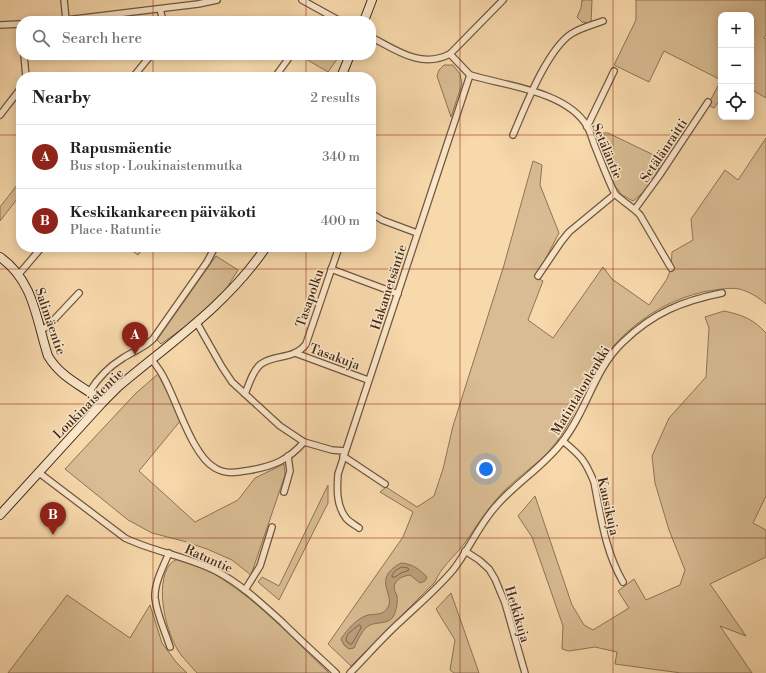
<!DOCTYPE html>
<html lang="en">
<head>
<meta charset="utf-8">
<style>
	:root { --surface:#fff; --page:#f6f6f6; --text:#202124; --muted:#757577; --line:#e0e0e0; --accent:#8f2418 }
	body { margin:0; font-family:"Libre Bodoni",serif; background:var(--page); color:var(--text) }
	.controls { position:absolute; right:12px; top:12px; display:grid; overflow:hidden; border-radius:8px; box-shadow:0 2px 10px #0003 }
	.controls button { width:36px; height:36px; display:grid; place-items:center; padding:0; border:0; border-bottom:1px solid var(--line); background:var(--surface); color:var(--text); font:20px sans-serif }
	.you { position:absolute; left:486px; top:469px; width:14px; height:14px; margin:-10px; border:3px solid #fff; border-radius:50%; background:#1a73e8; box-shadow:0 0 0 6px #1a73e833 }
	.badge { display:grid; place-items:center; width:26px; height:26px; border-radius:50%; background:var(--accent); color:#fff; font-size:13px; font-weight:700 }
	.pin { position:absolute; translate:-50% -33px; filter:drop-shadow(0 1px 2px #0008) }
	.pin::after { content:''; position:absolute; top:21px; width:14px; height:12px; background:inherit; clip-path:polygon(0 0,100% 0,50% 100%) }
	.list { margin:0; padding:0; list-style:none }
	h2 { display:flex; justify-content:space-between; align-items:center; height:52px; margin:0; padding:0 16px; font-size:17px }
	h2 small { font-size:13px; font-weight:400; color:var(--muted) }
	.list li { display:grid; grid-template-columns:26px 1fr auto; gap:12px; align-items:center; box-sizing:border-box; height:64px; padding:0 16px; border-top:1px solid var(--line) }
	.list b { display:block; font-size:15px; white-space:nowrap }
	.list p { margin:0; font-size:13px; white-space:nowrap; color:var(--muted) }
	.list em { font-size:13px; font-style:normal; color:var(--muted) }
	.icon { flex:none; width:22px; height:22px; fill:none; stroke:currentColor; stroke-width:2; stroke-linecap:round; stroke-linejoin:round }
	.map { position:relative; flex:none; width:766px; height:673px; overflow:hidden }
	.search { position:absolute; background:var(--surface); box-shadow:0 2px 10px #0003; left:16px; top:16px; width:360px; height:44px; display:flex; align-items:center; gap:10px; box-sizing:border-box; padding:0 14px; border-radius:16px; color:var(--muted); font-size:15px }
	.panel { position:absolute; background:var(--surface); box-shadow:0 2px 10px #0003; left:16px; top:72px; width:360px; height:180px; border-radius:16px }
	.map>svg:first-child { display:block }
</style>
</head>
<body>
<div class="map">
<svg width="766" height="673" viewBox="0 0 766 673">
	<rect width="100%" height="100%" fill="#f8d9ac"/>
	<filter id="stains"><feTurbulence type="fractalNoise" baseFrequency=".005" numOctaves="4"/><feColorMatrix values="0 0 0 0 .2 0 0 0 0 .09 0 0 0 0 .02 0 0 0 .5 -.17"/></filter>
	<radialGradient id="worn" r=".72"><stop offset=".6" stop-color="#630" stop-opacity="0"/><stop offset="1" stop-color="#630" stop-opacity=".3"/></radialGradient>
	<g fill="#d9bc93" stroke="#8e7456">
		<polygon points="582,0 592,0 591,23 582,22 577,17 581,8"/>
		<polygon points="636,0 766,0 766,35 764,38 766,39 766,98 751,89 751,15 721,15 721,98 714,108 708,105 721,80 664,51 649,82 614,65 636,20"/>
		<polygon points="299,55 340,55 328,72"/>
		<polygon points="444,65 453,65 460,74 462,84 451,117 437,76 439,70"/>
		<path d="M598 133H608L662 159C658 174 646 192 633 201L622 195 612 182 597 139Z"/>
		<path d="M766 138V304C760 298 748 291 739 289 730 287 713 290 703 292 651 304 609 340 586 388 575 410 566 433 549 451 536 465 518 477 504 491 488 507 477 526 464 544 454 557 441 567 435 582L351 666 328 644 403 537 413 512 380 492 386 487 417 507 434 496 443 469 453 426 504 265 533 161 542 165 540 185 559 233 536 277 543 281 528 320 553 338 603 267 612 279 649 305 667 279 671 268 672 252 693 240 691 219 725 170 738 180Z"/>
		<polygon points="21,180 21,194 0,221 0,207"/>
		<polygon points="127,247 144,247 138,255"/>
		<polygon points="216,256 238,270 226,289 197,318 161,344 157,340"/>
		<path d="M724 311C743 315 753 319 766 333V496L753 523 766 530V557L710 584 746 636 720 626 752 673H681L615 664 617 652 595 647 569 651 562 649 563 626 532 537 518 516 535 496 572 605 584 625 593 630 629 608 618 591 634 579 646 600 680 585 685 570 669 530 655 483 652 456 669 418 706 377 709 328 705 317Z"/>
		<polygon points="158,374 181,420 139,471 195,522 238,500 255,478 284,464 285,475 251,575 232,560 207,549 183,541 152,533 128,520 65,469 136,393"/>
		<polygon points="328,485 328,503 279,600 258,582 262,577 279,586"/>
		<path d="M178 559C188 563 200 565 209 571 255 597 291 637 329 673H197C192 667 186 661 181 655 166 635 154 585 170 564 172 562 175 560 178 559Z"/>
		<polygon points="451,593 479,673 454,673 450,670 455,640 436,609"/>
		<polygon points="67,595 130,638 150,605 162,643 176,662 187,673 8,673"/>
	</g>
	<path fill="#bb9e7a" stroke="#8b7053" d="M401 563C413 564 419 569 427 577L425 581 420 583 410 575C403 576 395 579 394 587 394 590 396 593 397 596 398 602 396 612 393 617 388 624 377 622 370 625 362 629 358 640 354 648L349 649 344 645 341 639C347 630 357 618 368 615 374 614 382 615 386 610 399 596 369 580 401 563Z"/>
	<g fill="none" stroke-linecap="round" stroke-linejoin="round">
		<g stroke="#80654a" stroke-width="1">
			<polygon points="402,567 408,568 409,570 401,573 395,577 392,577 392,575 395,571"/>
			<polygon points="359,625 361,626 361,628 352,644 350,644 347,642 346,639 348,634"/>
		</g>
		<defs>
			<g id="street">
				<polyline points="64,0 66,20"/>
				<polyline points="302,0 340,21"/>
				<polyline points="160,9 163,21"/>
				<polyline points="58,21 198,4 217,0"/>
				<polyline points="0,25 21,24"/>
				<path d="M371 37C396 50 421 69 450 54L503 0"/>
				<polyline points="24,55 26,77"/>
				<path d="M470 75C506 86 566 91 587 126 590 131 592 138 594 144 601 161 607 178 615 194 623 202 633 207 640 215L671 268"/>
				<polyline points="133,77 151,55"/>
				<polyline points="275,77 291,55"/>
				<polyline points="0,115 21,88"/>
				<polyline points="587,127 614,71"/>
				<path d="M513 135C525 107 547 50 571 34 580 28 592 25 603 21"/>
				<polyline points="635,209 659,176 708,102"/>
				<polyline points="371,213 382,220 417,233"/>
				<polyline points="331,269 398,294"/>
				<polyline points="19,274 42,247"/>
				<polyline points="538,276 561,242 569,232 615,194"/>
				<polyline points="197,323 222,367 232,382 280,426 304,442 332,450 345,451"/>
				<polyline points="40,331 48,326 79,293"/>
				<polyline points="295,353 368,380"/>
				<path d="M151 359C157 366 162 373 166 382 178 405 193 456 215 468 226 475 239 472 251 470 274 466 288 460 304 442"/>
				<path d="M90 391C98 378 110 366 123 358 134 351 144 348 153 339L207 262 215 247"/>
				<path d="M245 394C249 384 253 370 261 364 275 354 294 360 306 344L339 247"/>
				<path d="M563 441C581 456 585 460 594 482 601 517 605 551 623 582"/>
				<polyline points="343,456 385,484"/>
				<path d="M38 472 125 538C154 552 186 556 216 571 241 584 262 604 283 623 300 640 318 656 336 673"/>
				<polyline points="284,492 290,471 288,456"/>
				<path d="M359 528C355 525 349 522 346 518 336 505 337 489 338 474L470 75 450 54"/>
				<polyline points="465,551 479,560 489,569 495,579 505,603 525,673"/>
				<path d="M169 553C163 567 154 584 155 598 157 615 165 631 170 647"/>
				<polyline points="245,590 260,566 272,527"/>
				<path d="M350 673C367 656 383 637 401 621 419 604 437 589 453 570 469 550 479 524 497 505 517 482 544 466 562 442 587 411 594 369 623 342 653 313 682 301 722 293"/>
			</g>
			<g id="secondary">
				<polyline points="364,21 372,0"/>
				<polyline points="341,77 350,55"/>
				<path d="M0 257C34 281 36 319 48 356 62 379 82 385 103 402"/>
				<path d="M0 515 103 402 118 387C170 343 228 304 266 247"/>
			</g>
		</defs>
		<use href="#street" stroke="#71573e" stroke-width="8"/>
		<use href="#secondary" stroke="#442c19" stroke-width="10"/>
		<use href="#street" stroke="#fae6c9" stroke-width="5.5"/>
		<use href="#secondary" stroke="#fae6c9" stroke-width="8"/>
	</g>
	<path fill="none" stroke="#8f2418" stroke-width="1" stroke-opacity="0.55" d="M153 0V21M306 0V21M460 0V673M613 0V673M153 55V77M306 55V77M0 135H21M371 135H766M153 247V673M306 247V673M0 269H766M0 404H766M0 538H766"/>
	<g text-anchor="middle" stroke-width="3" stroke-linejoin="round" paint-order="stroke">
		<g font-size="13" fill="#442c19" stroke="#fae6c9">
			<text transform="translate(663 150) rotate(-56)" y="5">Setälänraitti</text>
			<text transform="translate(608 151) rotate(67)" y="5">Setäläntie</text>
			<text transform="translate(388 287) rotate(-72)" y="5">Hakametsäntie</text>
			<text transform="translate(309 298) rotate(-71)" y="5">Tasapolku</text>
			<text transform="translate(51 321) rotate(71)" y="5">Salimäentie</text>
			<text transform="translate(335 356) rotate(20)" y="5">Tasakuja</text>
			<text transform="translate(580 390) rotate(-59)" y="5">Matintalonlenkki</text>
			<text transform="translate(88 403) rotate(-45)" y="5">Loukinaistentie</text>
			<text transform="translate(609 506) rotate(77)" y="5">Kausikuja</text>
			<text transform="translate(209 558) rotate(24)" y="5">Ratuntie</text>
			<text transform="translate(518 614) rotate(73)" y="5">Hetkikuja</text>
		</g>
	</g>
	<rect width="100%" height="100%" filter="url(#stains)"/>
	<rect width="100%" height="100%" fill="url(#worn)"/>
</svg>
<div class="controls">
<button>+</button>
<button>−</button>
<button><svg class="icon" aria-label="locate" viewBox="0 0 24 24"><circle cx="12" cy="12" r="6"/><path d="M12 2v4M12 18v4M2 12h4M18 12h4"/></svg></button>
</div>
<div class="you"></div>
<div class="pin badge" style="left:135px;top:355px">A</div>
<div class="pin badge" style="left:53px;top:535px">B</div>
<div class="search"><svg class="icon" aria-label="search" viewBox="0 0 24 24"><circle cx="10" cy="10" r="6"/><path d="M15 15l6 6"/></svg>Search here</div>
<section class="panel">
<h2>Nearby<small>2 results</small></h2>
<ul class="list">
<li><span class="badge">A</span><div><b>Rapusmäentie</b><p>Bus stop · Loukinaistenmutka</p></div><em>340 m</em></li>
<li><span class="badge">B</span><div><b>Keskikankareen päiväkoti</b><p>Place · Ratuntie</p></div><em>400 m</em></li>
</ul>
</section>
</div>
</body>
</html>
